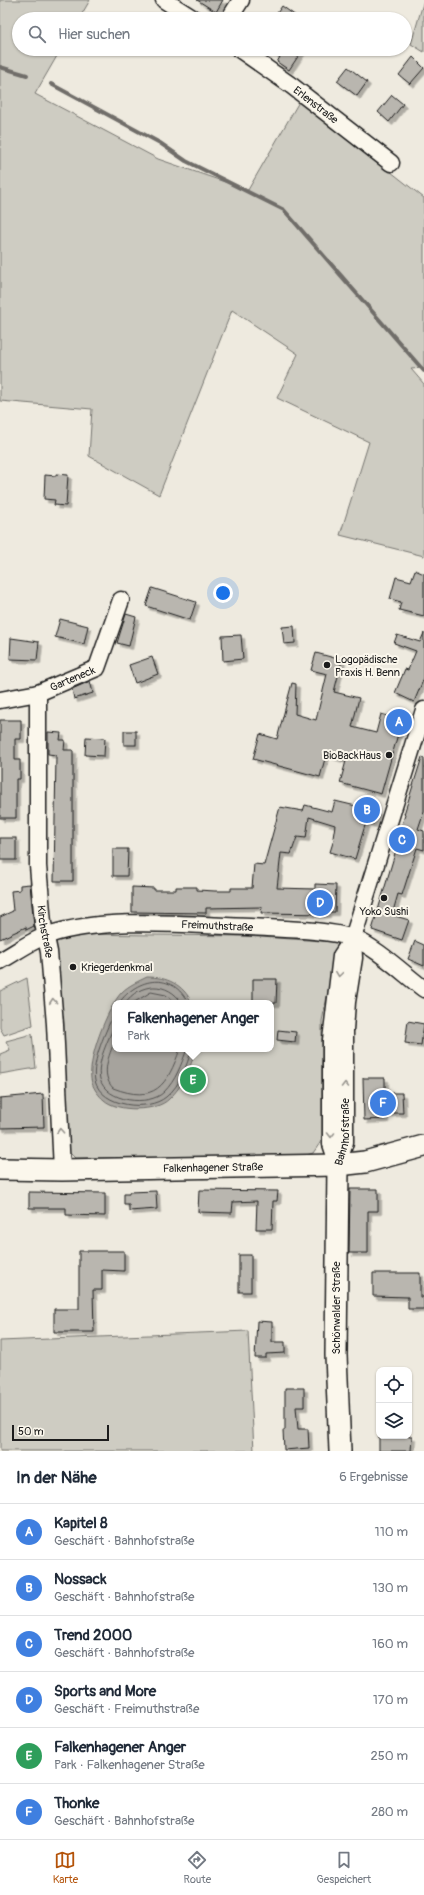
<!DOCTYPE html>
<html lang="de">
<head>
<meta charset="utf-8">
<style>
	:root { --surface:#fff; --page:#f6f6f7; --text:#1f2937; --muted:#747a83; --line:#e0e1e3; --accent:#b45309 }
	body { margin:0; font-family:Pangolin,sans-serif; background:var(--page); color:var(--text) }
	.controls { position:absolute; right:12px; bottom:12px; display:grid; overflow:hidden; border-radius:8px; box-shadow:0 1px 3px #0004 }
	.controls button { width:36px; height:36px; display:grid; place-items:center; padding:0; border:0; border-bottom:1px solid var(--line); background:var(--surface); color:var(--text); font:20px sans-serif }
	.scale { position:absolute; left:12px; bottom:10px; width:97px; box-sizing:border-box; padding-left:4px; border:2px solid #1c1c1c; border-top:0; font-size:11px; line-height:14px; white-space:nowrap; color:#1c1c1c; -webkit-text-stroke:3px #fbf7ec; paint-order:stroke }
	.you { position:absolute; left:223px; top:593px; width:14px; height:14px; margin:-10px; border:3px solid #fff; border-radius:50%; background:#1a73e8; box-shadow:0 0 0 6px #1a73e833 }
	.badge { display:grid; place-items:center; width:26px; height:26px; border-radius:50%; background:var(--accent); color:#fff; font-size:13px; font-weight:700 }
	.pin { position:absolute; translate:-50% -50%; border:2px solid #fff; box-shadow:0 1px 4px #0006 }
	.popup { position:absolute; left:112px; top:1000px; width:162px; height:52px; box-sizing:border-box; display:grid; place-content:center; border-radius:8px; background:var(--surface); filter:drop-shadow(0 1px 3px #0005); font-size:13px; white-space:nowrap; color:var(--muted) }
	.popup b { font-size:15px; color:var(--text) }
	.popup::after { content:''; position:absolute; left:50%; top:100%; margin-left:-8px; border:8px solid transparent; border-top-color:var(--surface) }
	.list { margin:0; padding:0; list-style:none }
	h2 { display:flex; justify-content:space-between; align-items:center; height:52px; margin:0; padding:0 16px; font-size:17px }
	h2 small { font-size:13px; font-weight:400; color:var(--muted) }
	.list li { display:grid; grid-template-columns:26px 1fr auto; gap:12px; align-items:center; box-sizing:border-box; height:56px; padding:0 16px; border-top:1px solid var(--line) }
	.list b { display:block; font-size:15px; white-space:nowrap }
	.list p { margin:0; font-size:13px; white-space:nowrap; color:var(--muted) }
	.list em { font-size:13px; font-style:normal; color:var(--muted) }
	.icon { flex:none; width:22px; height:22px; fill:none; stroke:currentColor; stroke-width:2; stroke-linecap:round; stroke-linejoin:round }
	.map { position:relative; flex:none; width:424px; height:1451px; overflow:hidden }
	.search { position:absolute; background:var(--surface); box-shadow:0 1px 3px #0004; left:12px; right:12px; top:12px; height:44px; display:flex; align-items:center; gap:10px; box-sizing:border-box; padding:0 14px; border-radius:22px; color:var(--muted); font-size:15px }
	.sheet { height:388px; background:var(--surface) }
	nav { display:flex; justify-content:space-around; align-items:center; box-sizing:border-box; height:56px; border-top:1px solid var(--line); background:var(--surface); font-size:11px; color:var(--muted) }
	nav a { display:grid; justify-items:center; gap:2px }
	nav .on { color:var(--accent) }
	.map>svg:first-child { display:block }
</style>
</head>
<body>
<div class="map">
<svg width="424" height="1451" viewBox="0 0 424 1451">
	<defs>
		<filter id="shadow"><feDropShadow dx="3.5" dy="3.5" stdDeviation="0" flood-color="#0004"/></filter>
	</defs>
	<rect width="100%" height="100%" fill="#eeeadf"/>
	<filter id="ink" filterUnits="userSpaceOnUse"><feTurbulence type="fractalNoise" baseFrequency=".025" numOctaves="2"/><feDisplacementMap in="SourceGraphic" scale="8" xChannelSelector="R" yChannelSelector="G"/><feConvolveMatrix kernelMatrix="1 2 1 2 8 2 1 2 1" color-interpolation-filters="sRGB"/></filter>
	<g filter="url(#ink)">
		<g fill="#ceccc2" stroke="#75746f" fill-rule="evenodd">
			<polygon points="0,0 90,0 79,19 19,19 19,49 61,49 35,94 158,159 248,190 300,100 424,198 424,368 411,369 424,384 424,556 340,535 369,442 277,398 298,354 232,310 159,495 89,456 92,409 0,401"/>
			<polygon points="424,0 424,52 411,44"/>
			<path d="M73 934 244 936 338 942 322 1021V1140L313 1153 299 1157 75 1158 68 1151 56 942ZM115 1003H271V1049H115Z"/>
			<polygon points="27,978 33,1025 4,1035 0,1028 0,991"/>
			<polygon points="32,1034 36,1068 0,1074 0,1054 10,1050 6,1041"/>
			<polygon points="248,1331 254,1451 0,1451 0,1341"/>
		</g>
		<path fill="#a6a39d" stroke="#6f6d69" d="M147 977C167 977 183 984 192 1003H115V1049H196C190 1068 184 1085 169 1099 157 1112 117 1112 104 1100 99 1096 94 1089 92 1083 85 1064 108 1006 122 992 129 985 139 981 147 977Z"/>
		<g fill="none" stroke-linecap="round" stroke-linejoin="round">
			<g stroke="#535250" stroke-width="1">
				<path d="M119 1003C137 977 173 971 188 1003"/>
				<path d="M125 1003C140 982 168 981 182 1003"/>
				<polyline points="133,1003 151,992 166,995 175,1003"/>
				<path d="M115 1011C107 1029 91 1061 95 1081 102 1107 148 1112 166 1097 181 1085 186 1066 192 1049"/>
				<path d="M115 1024C109 1039 96 1062 100 1079 106 1102 149 1107 164 1092 176 1080 181 1065 187 1049"/>
				<path d="M115 1040C109 1056 100 1074 113 1088 155 1104 167 1086 180 1049"/>
			</g>
			<g stroke="#6f6d69" stroke-width="4">
				<polyline points="0,67 27,75"/>
				<polyline points="51,84 160,143 186,161 284,210 424,371"/>
			</g>
		</g>
		<g fill="#b9b6af" stroke="#1c1c1c" filter="url(#shadow)">
			<polygon points="197,0 223,0 216,12"/>
			<polygon points="282,6 300,19 273,19"/>
			<polygon points="268,49 303,49 289,70 277,62 280,57"/>
			<polygon points="413,57 424,68 410,84 399,75"/>
			<polygon points="348,67 367,82 357,96 337,81"/>
			<polygon points="392,95 403,104 389,122 378,112"/>
			<polygon points="56,474 68,475 66,506 54,505 55,500 44,499 45,475 56,476"/>
			<polygon points="415,570 424,574 424,616 399,610 401,602 390,599 396,577 411,581"/>
			<polygon points="152,588 196,602 190,620 146,606"/>
			<polygon points="126,614 136,617 129,646 117,643"/>
			<polygon points="60,619 88,626 84,644 55,637"/>
			<polygon points="294,626 295,643 284,644 282,627"/>
			<polygon points="424,633 424,678 414,702 395,693 405,669 408,670 416,651 394,643 397,635 420,642"/>
			<polygon points="241,635 243,659 223,661 222,636"/>
			<polygon points="11,638 39,642 37,660 10,659"/>
			<polygon points="316,653 342,660 334,692 359,698 352,727 376,733 381,714 402,720 381,794 340,783 346,761 326,755 320,777 253,759 260,734 277,739 292,683 296,684 295,714 316,720 327,674 311,670"/>
			<polygon points="152,657 158,674 135,683 129,665"/>
			<polygon points="90,681 93,693 74,699 72,689"/>
			<polygon points="0,720 21,720 21,739 15,739 15,760 20,760 20,779 16,779 16,818 0,818"/>
			<rect x="124" y="731" width="12" height="14"/>
			<polygon points="48,732 61,733 60,740 65,740 64,750 73,750 73,881 54,881 56,755 48,754"/>
			<polygon points="86,737 105,738 104,756 85,755"/>
			<polygon points="422,757 424,758 424,811 418,829 424,831 424,850 417,848 402,895 398,894 392,915 409,920 402,940 372,930 396,850 394,850 405,815 404,814"/>
			<polygon points="335,801 377,811 373,824 366,822 355,859 330,852 334,839 333,838 335,825 309,817 306,838 297,837 291,854 281,853 277,888 315,889 315,884 336,885 335,912 327,912 327,914 261,913 262,907 206,908 206,913 132,912 132,887 154,888 154,890 176,890 176,887 197,887 197,890 215,891 231,891 231,888 252,888 254,864 264,865 280,807 303,811 305,805 332,812"/>
			<rect x="0" y="838" width="16" height="22"/>
			<polygon points="113,849 128,849 127,876 113,876"/>
			<polygon points="30,884 34,926 26,930 26,927 0,939 0,917 13,911 11,891 20,890 20,885"/>
			<polygon points="415,941 424,945 424,966 408,959"/>
			<polygon points="253,979 277,979 276,1003 253,1003"/>
			<polygon points="408,1021 424,1024 421,1045 405,1043"/>
			<polygon points="278,1030 296,1032 295,1042 277,1040"/>
			<polygon points="363,1078 385,1078 385,1093 402,1093 403,1113 385,1113 385,1119 364,1120"/>
			<polygon points="43,1094 44,1127 0,1128 0,1098"/>
			<polygon points="350,1189 378,1189 378,1211 368,1211 368,1253 349,1253"/>
			<polygon points="199,1190 278,1191 277,1201 273,1201 272,1229 256,1229 257,1201 233,1202 232,1213 198,1212"/>
			<polygon points="156,1191 157,1209 129,1211 129,1204 124,1204 124,1194 129,1194 129,1192"/>
			<polygon points="29,1192 105,1193 105,1216 66,1215 66,1208 29,1208"/>
			<polygon points="79,1251 124,1251 124,1271 102,1270 102,1290 93,1290 94,1332 54,1332 54,1309 79,1309"/>
			<rect x="239" y="1255" width="12" height="37"/>
			<polygon points="373,1273 420,1273 420,1297 424,1297 424,1309 408,1309 408,1297 373,1296"/>
			<polygon points="257,1321 272,1322 272,1342 285,1342 285,1353 266,1354 266,1358 255,1358"/>
			<polygon points="285,1388 304,1388 304,1407 296,1407 298,1429 308,1429 309,1448 284,1450 283,1430 285,1430"/>
			<polygon points="379,1436 412,1436 411,1451 379,1451"/>
		</g>
		<g fill="none" stroke-linecap="round" stroke-linejoin="round">
			<defs>
				<g id="minor">
					<polyline points="164,0 194,19"/>
					<polyline points="229,19 241,0"/>
					<path id="s1" d="M239 49 292 86 391 163"/>
					<path id="s2" d="M38 693V866L43 923 49 952 55 1024 62 1170"/>
					<path id="s3" d="M0 700 38 693 97 668 121 600"/>
					<path id="s4" d="M0 961C15 953 32 940 48 935 107 916 188 925 250 927 279 929 326 929 353 938 376 947 404 974 424 989"/>
					<polyline points="338,1165 331,1144 331,1040 341,956 353,938 424,710"/>
					<path id="s5" d="M338 1165 345 1142V1030L347 1002 354 958 353 938"/>
				</g>
				<g id="major">
					<polyline points="338,1165 336,1355 340,1451"/>
					<path id="s6" d="M0 1169 62 1170 338 1165 365 1162 424 1146"/>
				</g>
			</defs>
			<use href="#minor" stroke="#1c1c1c" stroke-width="19"/>
			<use href="#major" stroke="#1c1c1c" stroke-width="24"/>
			<use href="#minor" stroke="#fbf7ec" stroke-width="16"/>
			<use href="#major" stroke="#fbf7ec" stroke-width="21"/>
		</g>
		<defs><path id="oneway-chevron" d="M-2-3.5L2.5 0L-2 3.5" fill="none" stroke-width="1.6" stroke-linecap="round" stroke-linejoin="round"/></defs>
		<g stroke="#97948e">
			<use href="#oneway-chevron" transform="translate(339 974) rotate(98)"/>
			<use href="#oneway-chevron" transform="translate(53 1001) rotate(-95)"/>
			<use href="#oneway-chevron" transform="translate(345 1085) rotate(-90)"/>
			<use href="#oneway-chevron" transform="translate(60 1131) rotate(-93)"/>
			<use href="#oneway-chevron" transform="translate(331 1135) rotate(90)"/>
		</g>
	</g>
	<g fill="#1c1c1c" stroke="#fbf7ec" stroke-width="1.5">
		<circle cx="327" cy="665" r="4"/>
		<circle cx="389" cy="755" r="4"/>
		<circle cx="384" cy="898" r="4"/>
		<circle cx="73" cy="967" r="4"/>
	</g>
	<g text-anchor="middle" stroke-width="4" stroke-linejoin="round" paint-order="stroke">
		<g font-size="11" fill="#1c1c1c" stroke="#fbf7ec">
			<text dy="4" stroke="none"><textPath href="#s1" startOffset="95">Erlenstraße</textPath></text>
			<text dy="4" stroke="none"><textPath href="#s3" startOffset="76">Garteneck</textPath></text>
			<text dy="4" stroke="none"><textPath href="#s4" startOffset="225">Freimuthstraße</textPath></text>
			<text dy="4" stroke="none"><textPath href="#s2" startOffset="239">Kirchstraße</textPath></text>
			<text dy="4" stroke="none"><textPath href="#s5" startOffset="34">Bahnhofstraße</textPath></text>
			<text dy="4" stroke="none"><textPath href="#s6" startOffset="213">Falkenhagener Straße</textPath></text>
			<text transform="translate(336 1308) rotate(-90)" y="4">Schönwalder Straße</text>
		</g>
		<g font-size="11" fill="#1c1c1c" stroke="#fbf7ec" text-anchor="start">
			<text x="335" y="663">Logopädische<tspan x="335" dy="13">Praxis H. Benn</tspan></text>
			<text x="381" y="759" text-anchor="end">BioBackHaus</text>
			<text x="384" y="915" text-anchor="middle">Yoko Sushi</text>
			<text x="81" y="971">Kriegerdenkmal</text>
		</g>
	</g>
</svg>
<div class="controls">
<button><svg class="icon" aria-label="locate" viewBox="0 0 24 24"><circle cx="12" cy="12" r="6"/><path d="M12 2v4M12 18v4M2 12h4M18 12h4"/></svg></button>
<button><svg class="icon" aria-label="layers" viewBox="0 0 24 24"><path d="M12 4l9 5-9 5-9-5zM3 14l9 5 9-5"/></svg></button>
</div>
<div class="scale">50 m</div>
<div class="you"></div>
<div class="pin badge" style="left:399px;top:722px;background:#3f7fe0">A</div>
<div class="pin badge" style="left:367px;top:810px;background:#3f7fe0">B</div>
<div class="pin badge" style="left:402px;top:840px;background:#3f7fe0">C</div>
<div class="pin badge" style="left:320px;top:903px;background:#3f7fe0">D</div>
<div class="pin badge" style="left:193px;top:1080px;background:#2e9e5b">E</div>
<div class="popup"><b>Falkenhagener Anger</b>Park</div>
<div class="pin badge" style="left:383px;top:1103px;background:#3f7fe0">F</div>
<div class="search"><svg class="icon" aria-label="search" viewBox="0 0 24 24"><circle cx="10" cy="10" r="6"/><path d="M15 15l6 6"/></svg>Hier suchen</div>
</div>
<section class="sheet">
<h2>In der Nähe<small>6 Ergebnisse</small></h2>
<ul class="list">
<li><span class="badge" style="background:#3f7fe0">A</span><div><b>Kapitel 8</b><p>Geschäft · Bahnhofstraße</p></div><em>110 m</em></li>
<li><span class="badge" style="background:#3f7fe0">B</span><div><b>Nossack</b><p>Geschäft · Bahnhofstraße</p></div><em>130 m</em></li>
<li><span class="badge" style="background:#3f7fe0">C</span><div><b>Trend 2000</b><p>Geschäft · Bahnhofstraße</p></div><em>160 m</em></li>
<li><span class="badge" style="background:#3f7fe0">D</span><div><b>Sports and More</b><p>Geschäft · Freimuthstraße</p></div><em>170 m</em></li>
<li><span class="badge" style="background:#2e9e5b">E</span><div><b>Falkenhagener Anger</b><p>Park · Falkenhagener Straße</p></div><em>250 m</em></li>
<li><span class="badge" style="background:#3f7fe0">F</span><div><b>Thonke</b><p>Geschäft · Bahnhofstraße</p></div><em>280 m</em></li>
</ul>
</section>
<nav>
<a class="on"><svg class="icon" aria-label="map" viewBox="0 0 24 24"><path d="M3 6l6-2 6 2 6-2v14l-6 2-6-2-6 2zM9 4v14M15 6v14"/></svg>Karte</a>
<a><svg class="icon" aria-label="directions" viewBox="0 0 24 24"><path d="M12 3l9 9-9 9-9-9zM9 14v-3h6M13 9l2 2-2 2"/></svg>Route</a>
<a><svg class="icon" aria-label="saved" viewBox="0 0 24 24"><path d="M7 4h10v16l-5-4-5 4z"/></svg>Gespeichert</a>
</nav>
</body>
</html>
